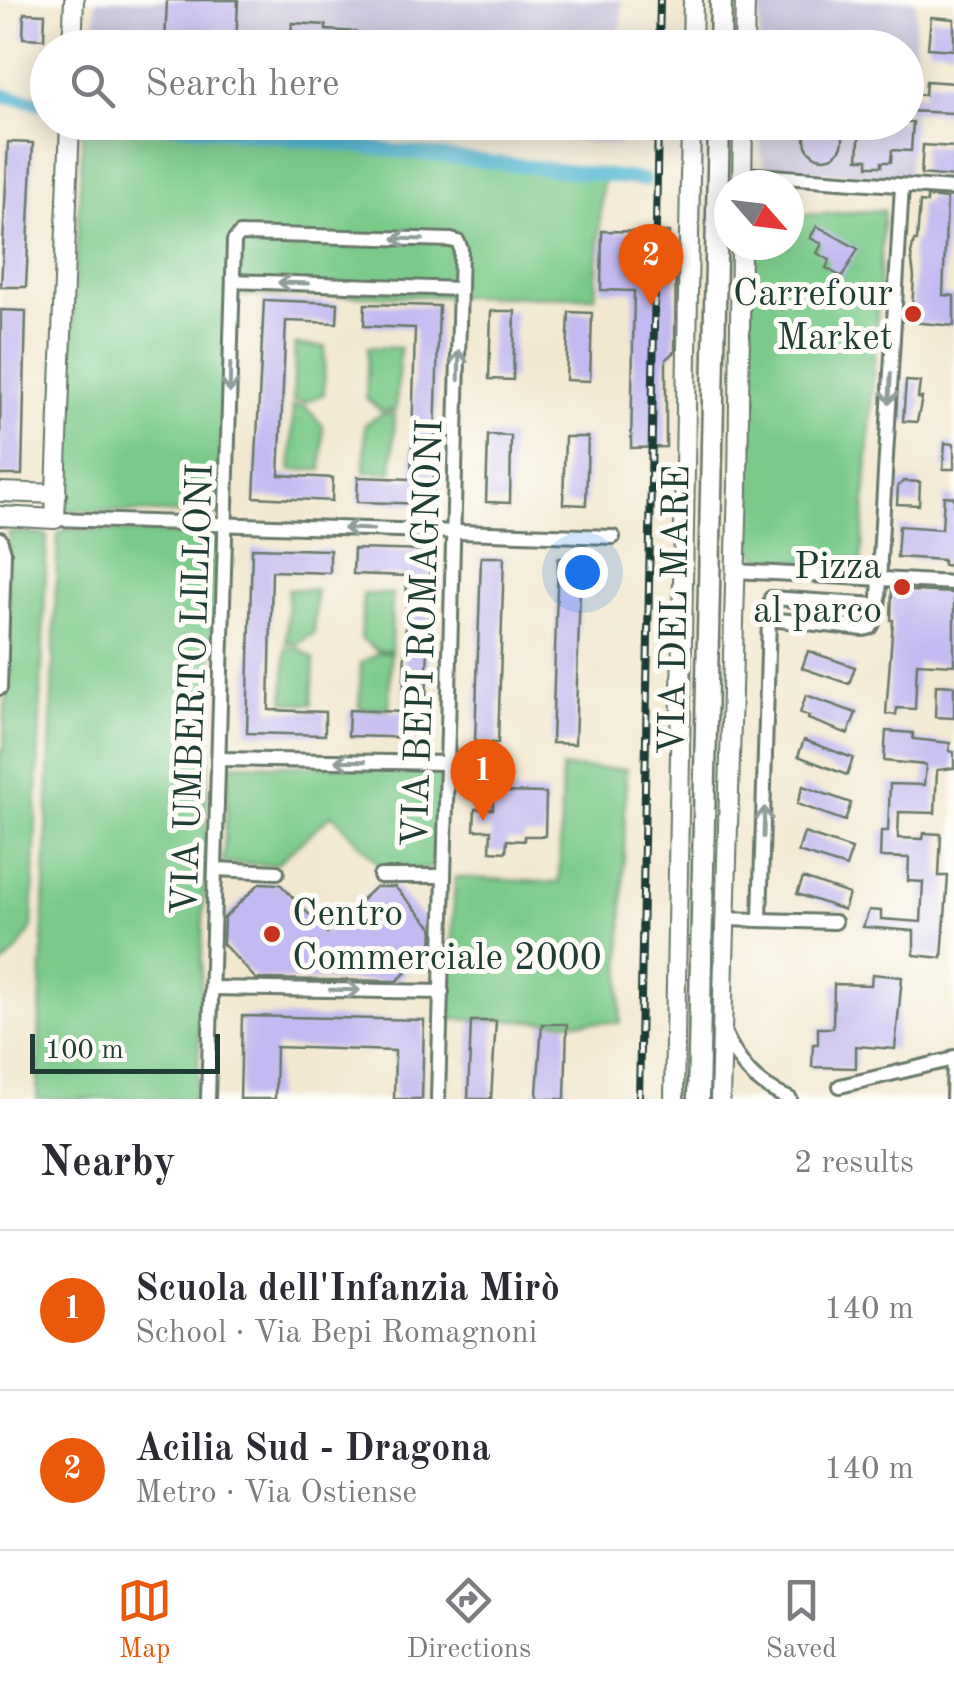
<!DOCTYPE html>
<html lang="en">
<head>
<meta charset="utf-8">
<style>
	:root { --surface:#fff; --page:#f2f2f3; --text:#2b2b33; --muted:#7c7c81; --line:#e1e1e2; --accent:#ea580c }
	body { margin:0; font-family:"Old Standard TT",serif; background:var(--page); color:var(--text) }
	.compass { position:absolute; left:714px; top:170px; width:90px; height:90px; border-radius:50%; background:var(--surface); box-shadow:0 5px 25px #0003; rotate:118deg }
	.scale { position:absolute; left:30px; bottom:25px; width:190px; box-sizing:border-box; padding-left:10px; border:5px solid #1f3d34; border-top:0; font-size:28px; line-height:35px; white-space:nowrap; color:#1f3d34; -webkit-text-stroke:8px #fdfcf7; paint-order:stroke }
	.you { position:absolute; left:582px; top:572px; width:35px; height:35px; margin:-25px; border:8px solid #fff; border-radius:50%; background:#1a73e8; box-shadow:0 0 0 15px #1a73e833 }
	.badge { display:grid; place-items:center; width:65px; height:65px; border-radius:50%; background:var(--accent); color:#fff; font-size:32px; font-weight:700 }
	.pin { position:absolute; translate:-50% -82px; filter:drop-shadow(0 2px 5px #0008) }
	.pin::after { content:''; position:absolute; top:52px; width:35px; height:30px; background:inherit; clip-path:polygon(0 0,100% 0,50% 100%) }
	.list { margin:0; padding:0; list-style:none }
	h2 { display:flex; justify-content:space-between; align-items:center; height:130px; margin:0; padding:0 40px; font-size:42px }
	h2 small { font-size:32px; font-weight:400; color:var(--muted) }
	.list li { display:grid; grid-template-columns:65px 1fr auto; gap:30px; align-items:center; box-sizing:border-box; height:160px; padding:0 40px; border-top:2px solid var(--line) }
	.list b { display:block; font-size:38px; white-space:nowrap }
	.list p { margin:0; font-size:32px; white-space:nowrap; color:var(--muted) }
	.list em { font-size:32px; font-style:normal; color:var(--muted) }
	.icon { flex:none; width:55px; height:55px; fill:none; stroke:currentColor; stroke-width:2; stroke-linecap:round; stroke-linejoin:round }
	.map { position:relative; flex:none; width:954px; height:1099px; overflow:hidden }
	.search { position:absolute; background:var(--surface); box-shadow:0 5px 25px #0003; left:30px; right:30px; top:30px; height:110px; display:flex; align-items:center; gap:25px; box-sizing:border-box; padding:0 35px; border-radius:55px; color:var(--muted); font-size:38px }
	.sheet { height:450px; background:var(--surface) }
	nav { display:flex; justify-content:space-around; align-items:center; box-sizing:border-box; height:140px; border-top:2px solid var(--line); background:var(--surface); font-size:28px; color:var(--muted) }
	nav a { display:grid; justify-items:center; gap:5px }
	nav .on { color:var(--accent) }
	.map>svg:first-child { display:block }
</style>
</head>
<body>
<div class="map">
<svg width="954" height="1099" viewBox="0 0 954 1099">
	<rect width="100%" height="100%" fill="#fdfcf7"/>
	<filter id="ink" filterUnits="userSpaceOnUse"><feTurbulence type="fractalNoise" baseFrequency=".01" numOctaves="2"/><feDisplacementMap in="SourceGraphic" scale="20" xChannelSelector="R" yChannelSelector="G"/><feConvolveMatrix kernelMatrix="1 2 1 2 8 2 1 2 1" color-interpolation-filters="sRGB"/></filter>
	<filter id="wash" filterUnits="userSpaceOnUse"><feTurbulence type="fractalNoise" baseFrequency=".0048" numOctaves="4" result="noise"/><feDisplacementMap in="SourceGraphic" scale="40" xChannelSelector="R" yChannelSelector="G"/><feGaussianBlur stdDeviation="2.25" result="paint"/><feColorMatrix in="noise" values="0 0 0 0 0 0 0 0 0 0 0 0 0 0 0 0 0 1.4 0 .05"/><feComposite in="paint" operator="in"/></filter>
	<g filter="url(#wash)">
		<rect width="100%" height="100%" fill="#f2e8cf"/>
		<g fill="#c4c0db">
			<polygon points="96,0 622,0 621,47 94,48"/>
			<polygon points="759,0 916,0 914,95 908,176 766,170 760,150 760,123 906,122 906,48 760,47"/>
			<polygon points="453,123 619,123 619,146 618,146"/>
		</g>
		<g fill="#7bca8a" stroke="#4d845f" stroke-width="2.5">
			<polygon points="83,123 236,123 603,174 595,297 228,295 218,515 64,510"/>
			<polygon points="884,210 861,565 763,560 749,548 751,245 789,245 789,216"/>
			<polygon points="295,345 325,347 324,394 305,402 293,401"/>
			<polygon points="368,347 400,348 396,410 381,411 366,398"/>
			<polygon points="293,406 305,406 323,426 322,470 291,470"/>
			<polygon points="382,414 395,414 392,473 365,472 365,424"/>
			<polygon points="66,529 216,536 197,1099 37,1099 58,534"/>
			<polygon points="9,532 47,535 32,928 16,952 0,967 0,750 4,750"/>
			<polygon points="288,589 316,590 314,634 297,644 286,643"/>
			<polygon points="363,594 392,594 391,651 377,651 361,639"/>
			<polygon points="286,648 298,648 314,659 312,704 284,702"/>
			<polygon points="378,653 391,653 389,709 359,708 361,663"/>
			<polygon points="230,764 442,768 437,868 385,871 332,814 275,865 223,863"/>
			<polygon points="562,768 626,769 620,1023 448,1019 455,877 559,883"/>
		</g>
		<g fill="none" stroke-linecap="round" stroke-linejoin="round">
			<g stroke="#54b7d2" stroke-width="14">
				<polyline points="0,95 48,104"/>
				<polyline points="149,122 644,180"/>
			</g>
		</g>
		<g id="blocks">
			<g fill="#c3baf1">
				<polygon points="167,0 238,0 236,48 190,48 190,44 165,43"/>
				<polygon points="24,13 45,14 44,39 23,38"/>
				<polygon points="931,17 954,19 954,50 928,48"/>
				<polygon points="292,23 326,25 326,30 356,32 355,48 291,48"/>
				<polygon points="926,81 954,83 954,113 906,111 906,94 925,95"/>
				<circle cx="824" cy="139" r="19"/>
				<polygon points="860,122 913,122 911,151 892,150 891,162 882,162 882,166 868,166 868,159 858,159"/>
				<polygon points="8,142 33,143 26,287 1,287"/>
				<polygon points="923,145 954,147 954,177 921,174"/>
				<polygon points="927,197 947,199 943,295 954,296 954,326 911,322 914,277 911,254 914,241 917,241 920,202 927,203"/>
				<polygon points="817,226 858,249 842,277 826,268 830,260 817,253 822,244 810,238"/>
				<polygon points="602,231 669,232 669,243 676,248 675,351 666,359 666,447 631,448 634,291 601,290"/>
				<polygon points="264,300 338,303 337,323 286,321 279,475 333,478 332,501 254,497"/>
				<polygon points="365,304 439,306 433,504 357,502 358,477 411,479 415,328 364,326"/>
				<polygon points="1,310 26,311 22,475 0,475"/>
				<polygon points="491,311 515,311 513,380 489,379"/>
				<polygon points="569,312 592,313 590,381 566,380"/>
				<polygon points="906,381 920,382 918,398 922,398 917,422 903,421"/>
				<polygon points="488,435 511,436 510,503 486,502"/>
				<polygon points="565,437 588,437 586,505 563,504"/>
				<polygon points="945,443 954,444 954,469 943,469"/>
				<polygon points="904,481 920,482 919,505 897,504 898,486"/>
				<polygon points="944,496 954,497 954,566 943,565 943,560 897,557 899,526 942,529"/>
				<polygon points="252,548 330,550 330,573 272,571 269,710 325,712 325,735 247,733"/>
				<polygon points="354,549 431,551 425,738 348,736 349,710 403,712 407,576 353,574"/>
				<polygon points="481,557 504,557 498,743 475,742"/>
				<polygon points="558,558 581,558 575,744 552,743"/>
				<polygon points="892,590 954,593 954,665 917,663 915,709 897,708 896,715 886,714 893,620 891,620"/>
				<polygon points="808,651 855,667 849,684 802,668"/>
				<polygon points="936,685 954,686 954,718 935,717"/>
				<polygon points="806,695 856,713 848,734 808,719 809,716 800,713"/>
				<polygon points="886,731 913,733 913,739 950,743 949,751 954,752 954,768 937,770 935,813 899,812 898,838 923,839 924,833 941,834 939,876 948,876 942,958 914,955 914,931 863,927 869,910 881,911 881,919 921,922 923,882 908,881 909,858 880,857 881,831 888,831 890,784 924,785 926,765 884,761"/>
				<polygon points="804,740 853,758 847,775 798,756"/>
				<polygon points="803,786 851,803 845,821 797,804"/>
				<polygon points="493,792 546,793 545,836 524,836 524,841 507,840 506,852 490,851 491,830 474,830 475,809 493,809"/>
				<polygon points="804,833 852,849 846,867 798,852"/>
				<polygon points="803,878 849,894 844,910 797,894"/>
				<polygon points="260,883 280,884 327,933 375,887 395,887 433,928 432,948 397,981 256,979 223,944 224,918"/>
				<polygon points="872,974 902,977 895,1049 856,1046 856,1068 812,1067 813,1044 818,1044 818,1028 833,1028 834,984 871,985"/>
				<polygon points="242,1016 424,1020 422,1099 394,1099 395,1051 276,1047 275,1099 240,1099"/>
				<polygon points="471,1021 496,1021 491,1099 468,1099"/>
				<polygon points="542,1024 567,1024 565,1099 539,1099 537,1093"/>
			</g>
		</g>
	</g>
	<g filter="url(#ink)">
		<use href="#blocks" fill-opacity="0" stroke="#69796a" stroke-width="2.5"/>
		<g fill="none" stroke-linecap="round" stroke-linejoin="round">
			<defs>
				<g id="street">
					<polyline points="742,174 954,189"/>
					<polyline points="233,281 460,289"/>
					<polyline points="55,519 613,537"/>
					<polyline points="0,539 4,552 0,688"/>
					<polyline points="736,571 954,583"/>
					<path d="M877 605 771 598 769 619 864 629 871 627C882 609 879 580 880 558L902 186"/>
					<polyline points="218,759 448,763"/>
					<polyline points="216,869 277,872"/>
					<polyline points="380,876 444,876"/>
					<polyline points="724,919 835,922"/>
					<polyline points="760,920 769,619"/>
					<polyline points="212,988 442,992"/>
					<path d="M724 1032C739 1065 756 1085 790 1099"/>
					<polyline points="840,1086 954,1059"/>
					<polyline points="208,1099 234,241 240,234 451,240 458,242 461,249 438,1099"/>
					<polyline points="953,1099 954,1057"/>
				</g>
				<g id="secondary">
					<polyline points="72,48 74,0"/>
					<polyline points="692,48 693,0"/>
					<polyline points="744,48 745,0"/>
					<polyline points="742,185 743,122"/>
					<polyline points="0,492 57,494"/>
					<polyline points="0,516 55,519 70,122"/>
					<polyline points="674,1099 691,122"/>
					<polyline points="720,1099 738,485 741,245"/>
				</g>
				<g id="primary">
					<polyline points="720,48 721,0"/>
					<polyline points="698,1099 719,122"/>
				</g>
			</defs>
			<use href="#street" stroke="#69796a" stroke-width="18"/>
			<use href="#secondary" stroke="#69796a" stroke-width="22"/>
			<use href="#primary" stroke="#69796a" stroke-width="25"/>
			<use href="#street" stroke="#fff" stroke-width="12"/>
			<use href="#secondary" stroke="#fff" stroke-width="18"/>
			<use href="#primary" stroke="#fff" stroke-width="20"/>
			<defs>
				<g id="rail">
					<polyline points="659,48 660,0"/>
					<polyline points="639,1099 658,122"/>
				</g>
			</defs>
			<use href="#rail" stroke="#1f3d34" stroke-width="8"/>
			<use href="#rail" stroke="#fdfcf7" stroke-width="4" stroke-dasharray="11" stroke-linecap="butt"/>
		</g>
		<defs><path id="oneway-shaft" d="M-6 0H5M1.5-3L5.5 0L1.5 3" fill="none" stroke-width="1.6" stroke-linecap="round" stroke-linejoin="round" transform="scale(2.5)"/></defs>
		<g stroke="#8f9e9a">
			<use href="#oneway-shaft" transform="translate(408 239) rotate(-178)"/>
			<use href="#oneway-shaft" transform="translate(293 283) rotate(-178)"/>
			<use href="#oneway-shaft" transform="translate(459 365) rotate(-89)"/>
			<use href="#oneway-shaft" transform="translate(230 378) rotate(91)"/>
			<use href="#oneway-shaft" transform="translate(890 389) rotate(93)"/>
			<use href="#oneway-shaft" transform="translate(358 529) rotate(-178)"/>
			<use href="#oneway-shaft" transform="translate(350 761) rotate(-179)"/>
			<use href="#oneway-shaft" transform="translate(764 822) rotate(-88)"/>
			<use href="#oneway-shaft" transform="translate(345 990) rotate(1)"/>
		</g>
	</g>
	<g fill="#c8321e" stroke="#fdfcf7" stroke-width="4">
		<circle cx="913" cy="314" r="10"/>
		<circle cx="902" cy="587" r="10"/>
		<circle cx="272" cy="934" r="10"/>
	</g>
	<g text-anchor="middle" stroke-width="10" stroke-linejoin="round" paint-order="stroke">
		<g font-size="38" fill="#1f3d34" stroke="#fdfcf7" text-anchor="end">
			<text x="893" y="305">Carrefour<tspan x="893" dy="44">Market</tspan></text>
			<text x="882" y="578">Pizza<tspan x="882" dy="44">al parco</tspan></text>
			<text x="292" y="925" text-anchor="start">Centro<tspan x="292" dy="44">Commerciale 2000</tspan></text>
		</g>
		<g font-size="38" fill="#1f3d34" stroke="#fdfcf7">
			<text transform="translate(673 610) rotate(-89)" y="13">VIA DEL MARE</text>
			<text transform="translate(421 633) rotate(-88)" y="13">VIA BEPI ROMAGNONI</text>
			<text transform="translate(191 689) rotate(-88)" y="13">VIA UMBERTO LILLONI</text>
		</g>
	</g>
</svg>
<svg class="compass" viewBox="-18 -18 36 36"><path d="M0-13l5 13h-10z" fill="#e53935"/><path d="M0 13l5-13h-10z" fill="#7c7c81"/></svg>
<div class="scale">100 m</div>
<div class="you"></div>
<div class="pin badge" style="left:483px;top:821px">1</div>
<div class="pin badge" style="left:651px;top:306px">2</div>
<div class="search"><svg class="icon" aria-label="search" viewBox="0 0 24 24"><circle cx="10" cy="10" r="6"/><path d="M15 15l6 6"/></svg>Search here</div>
</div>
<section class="sheet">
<h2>Nearby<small>2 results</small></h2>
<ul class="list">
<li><span class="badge">1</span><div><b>Scuola dell'Infanzia Mirò</b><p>School · Via Bepi Romagnoni</p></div><em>140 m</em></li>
<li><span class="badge">2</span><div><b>Acilia Sud - Dragona</b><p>Metro · Via Ostiense</p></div><em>140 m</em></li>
</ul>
</section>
<nav>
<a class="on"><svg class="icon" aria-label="map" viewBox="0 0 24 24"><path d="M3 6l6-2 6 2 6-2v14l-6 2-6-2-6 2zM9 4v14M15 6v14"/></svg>Map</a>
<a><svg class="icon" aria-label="directions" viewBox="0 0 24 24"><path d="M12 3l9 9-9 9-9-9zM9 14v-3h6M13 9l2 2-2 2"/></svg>Directions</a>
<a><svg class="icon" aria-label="saved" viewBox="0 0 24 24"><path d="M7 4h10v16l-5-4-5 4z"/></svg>Saved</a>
</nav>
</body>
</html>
